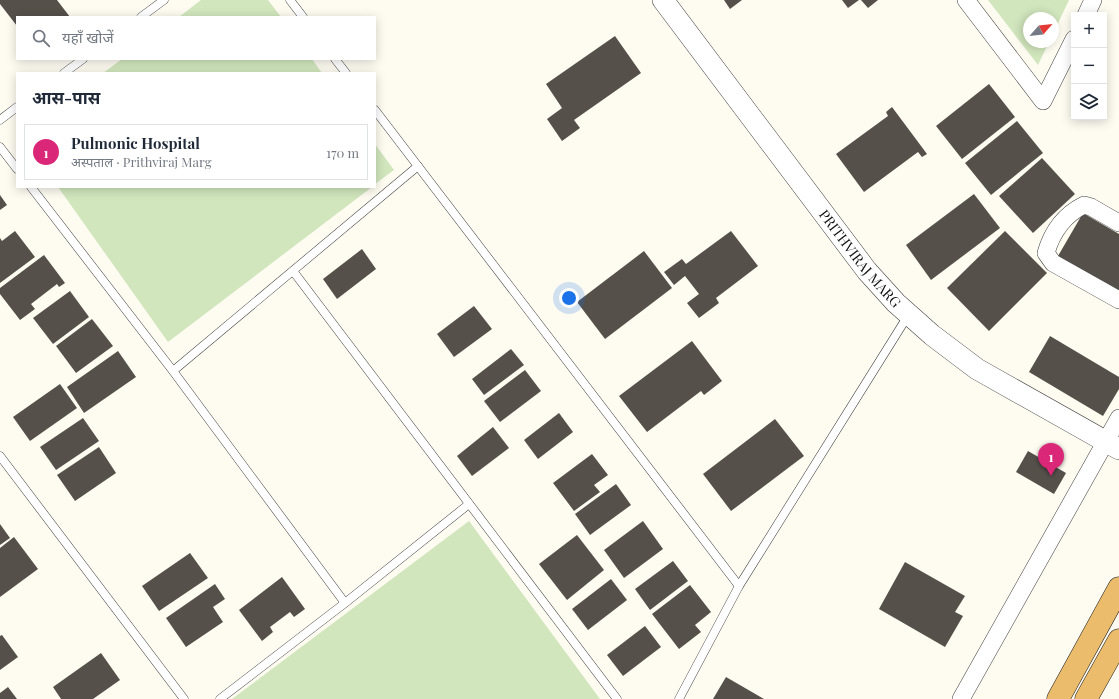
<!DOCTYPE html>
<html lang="hi">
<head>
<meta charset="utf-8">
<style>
	:root { --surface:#fff; --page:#f2f2f3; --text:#1f2937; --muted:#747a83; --line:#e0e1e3; --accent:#db2777 }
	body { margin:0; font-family:"Playfair Display","Noto Sans Devanagari",serif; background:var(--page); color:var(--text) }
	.controls { position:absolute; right:12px; top:12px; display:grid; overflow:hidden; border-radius:0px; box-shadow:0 2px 10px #0003 }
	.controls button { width:36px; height:36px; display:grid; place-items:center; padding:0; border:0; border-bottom:1px solid var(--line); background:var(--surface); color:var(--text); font:20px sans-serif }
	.compass { position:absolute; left:1023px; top:12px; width:36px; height:36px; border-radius:50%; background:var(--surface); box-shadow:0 2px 10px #0003; rotate:63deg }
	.you { position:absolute; left:569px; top:298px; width:14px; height:14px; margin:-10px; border:3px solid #fff; border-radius:50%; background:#1a73e8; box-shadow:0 0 0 6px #1a73e833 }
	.badge { display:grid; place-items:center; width:26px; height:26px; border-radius:50%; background:var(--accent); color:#fff; font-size:13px; font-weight:700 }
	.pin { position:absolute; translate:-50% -33px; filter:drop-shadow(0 1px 2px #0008) }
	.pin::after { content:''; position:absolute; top:21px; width:14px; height:12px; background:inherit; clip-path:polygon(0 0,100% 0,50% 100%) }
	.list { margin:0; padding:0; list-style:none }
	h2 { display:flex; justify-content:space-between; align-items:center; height:52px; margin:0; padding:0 16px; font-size:17px }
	h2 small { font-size:13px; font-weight:400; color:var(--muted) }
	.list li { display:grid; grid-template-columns:26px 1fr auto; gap:12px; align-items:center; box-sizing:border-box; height:56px; margin:0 8px 8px; padding:0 8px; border:1px solid var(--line); border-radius:0px }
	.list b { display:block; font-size:15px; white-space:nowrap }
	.list p { margin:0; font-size:13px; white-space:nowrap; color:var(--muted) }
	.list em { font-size:13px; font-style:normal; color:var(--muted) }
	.icon { flex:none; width:22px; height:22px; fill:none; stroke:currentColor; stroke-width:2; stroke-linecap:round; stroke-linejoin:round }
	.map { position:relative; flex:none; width:1119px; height:699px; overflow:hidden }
	.search { position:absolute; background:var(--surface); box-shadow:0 2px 10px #0003; left:16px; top:16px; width:360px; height:44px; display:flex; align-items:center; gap:10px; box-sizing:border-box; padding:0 14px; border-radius:0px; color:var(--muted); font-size:15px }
	.panel { position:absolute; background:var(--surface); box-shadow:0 2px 10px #0003; left:16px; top:72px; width:360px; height:116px; border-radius:0px }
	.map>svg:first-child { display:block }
</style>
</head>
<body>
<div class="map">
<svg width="1119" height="699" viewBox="0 0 1119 699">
	<rect width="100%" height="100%" fill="#fefcf1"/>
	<g fill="#d1e6bd">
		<polygon points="201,0 268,0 281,17 179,17"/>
		<polygon points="988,0 1069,0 1053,34 1053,18 1029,18 1029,42 1049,42 1038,65"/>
		<polygon points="122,59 312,59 322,73 103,73"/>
		<polygon points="375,144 394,170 375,184"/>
		<polygon points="58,187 372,187 168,342"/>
		<polygon points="469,521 600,699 232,699"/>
	</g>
	<g fill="#56504b">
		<polygon points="0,0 57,0 70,17 17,17 17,26 0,4"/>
		<polygon points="724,0 742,0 730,9"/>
		<polygon points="842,0 859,0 848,8"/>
		<polygon points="861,0 878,0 868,8"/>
		<polygon points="615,36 641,73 574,120 580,128 562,141 547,119 562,108 546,84"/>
		<polygon points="989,84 1015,117 962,159 936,126"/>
		<polygon points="892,107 927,154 922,157 918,152 864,192 836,154 888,116 886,112"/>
		<polygon points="1017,121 1043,153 991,195 965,163"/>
		<polygon points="1042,158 1075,194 1033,233 999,196"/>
		<polygon points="974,194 1000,228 931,280 906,245"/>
		<polygon points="0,195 7,205 0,210"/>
		<polygon points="1083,213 1119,234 1119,293 1058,256"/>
		<polygon points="15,231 35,257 0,283 0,238 2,241"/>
		<polygon points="731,231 758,266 716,298 719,303 699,318 687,303 699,294 685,276 674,285 664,272 682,259 686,264"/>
		<polygon points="1005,231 1047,273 989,331 947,288"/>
		<polygon points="362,249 376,269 337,299 323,279"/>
		<polygon points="644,251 672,288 605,339 577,302"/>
		<polygon points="44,255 65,283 59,287 57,284 31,304 35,309 20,320 0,294 0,288"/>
		<polygon points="70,291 89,317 53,344 33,318"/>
		<polygon points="474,306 492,329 454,357 437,334"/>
		<polygon points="92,319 113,346 76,373 56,346"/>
		<polygon points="1050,336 1119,377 1119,389 1103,416 1029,372"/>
		<polygon points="692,341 722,381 704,395 701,391 647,432 619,396"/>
		<polygon points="511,349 524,365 484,395 472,379"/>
		<polygon points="118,351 136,377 84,413 67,387"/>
		<polygon points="525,370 541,391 500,422 484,401"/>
		<polygon points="60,384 77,408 30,441 13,417"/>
		<polygon points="559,413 573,432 538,459 524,440"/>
		<polygon points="83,418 99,441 56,470 40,447"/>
		<polygon points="775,419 804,456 731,511 703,474"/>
		<polygon points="493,427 509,448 472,476 457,456"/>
		<polygon points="99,447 116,473 75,501 57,475"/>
		<polygon points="1028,451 1066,473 1054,494 1016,472"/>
		<polygon points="592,454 608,475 594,485 600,492 574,511 553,483"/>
		<polygon points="616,484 631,505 590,535 575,514"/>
		<polygon points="643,521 663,549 624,578 604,550"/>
		<polygon points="0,524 10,538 0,545"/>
		<polygon points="577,535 604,570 567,600 539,564"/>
		<polygon points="14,537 38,569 0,597 0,548"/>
		<polygon points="190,553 208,578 159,611 142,586"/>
		<polygon points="673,561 688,581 650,610 635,589"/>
		<polygon points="905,562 965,596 955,612 963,616 945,647 879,609"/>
		<polygon points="282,577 305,609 294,617 290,612 270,627 273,632 262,641 239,610"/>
		<polygon points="611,579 627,600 588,630 572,609"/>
		<polygon points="215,584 225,599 213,607 223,622 186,647 166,618"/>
		<polygon points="690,585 711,612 695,625 701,632 679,649 652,614"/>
		<polygon points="645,626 661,647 623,676 607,655"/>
		<polygon points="2,635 18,657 0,670 0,636"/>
		<polygon points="101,653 120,680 93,699 61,699 53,687"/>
		<polygon points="726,677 764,699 713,699"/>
		<polygon points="8,687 17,699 0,699 0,693"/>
	</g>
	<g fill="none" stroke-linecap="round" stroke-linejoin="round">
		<defs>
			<g id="service">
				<polyline points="290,0 303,17"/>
				<polyline points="141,17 164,0"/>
				<polyline points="335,59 346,73"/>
				<polyline points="64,73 83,59"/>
				<polyline points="375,110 739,586 909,314"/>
				<polyline points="0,120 17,107"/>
				<polyline points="0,147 17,169"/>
				<polyline points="31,187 173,371 418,166"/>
				<polyline points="293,271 617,699"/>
				<polyline points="173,371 345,603 220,699"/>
				<polyline points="0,456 184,699"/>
				<polyline points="345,603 469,504"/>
				<polyline points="679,699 739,586"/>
			</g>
			<g id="minor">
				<polyline points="966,0 1043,101 1074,39"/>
				<polyline points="1086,15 1093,0"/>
				<path d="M1119 223 1091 207 1084 205C1064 215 1052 232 1046 253L1053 263 1119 300"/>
				<polyline points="961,699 1119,418"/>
			</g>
			<g id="tertiary">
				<path id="s1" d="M663 0 867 271 896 303 932 335 977 369 1119 449"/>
			</g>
			<g id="trunk">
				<polyline points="1058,699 1119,588"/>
				<polyline points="1086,699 1119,640"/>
			</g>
		</defs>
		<use href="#service" stroke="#414141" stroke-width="9"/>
		<use href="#minor" stroke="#414141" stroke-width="18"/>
		<use href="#tertiary" stroke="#414141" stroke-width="22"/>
		<use href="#trunk" stroke="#1f1f1f" stroke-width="23"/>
		<use href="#service" stroke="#fff" stroke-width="8"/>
		<use href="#minor" stroke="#fff" stroke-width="17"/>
		<use href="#tertiary" stroke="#fff" stroke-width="21"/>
		<use href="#trunk" stroke="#eabc6c" stroke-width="22"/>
	</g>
	<g text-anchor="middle" stroke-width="4" stroke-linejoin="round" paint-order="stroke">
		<g font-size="14" fill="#0e0e0e" stroke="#fff">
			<text dy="5" stroke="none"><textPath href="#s1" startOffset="325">PRITHVIRAJ MARG</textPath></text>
		</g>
	</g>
</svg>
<div class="controls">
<button>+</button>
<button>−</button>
<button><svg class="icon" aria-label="layers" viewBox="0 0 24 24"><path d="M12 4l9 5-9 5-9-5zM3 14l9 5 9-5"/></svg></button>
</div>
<svg class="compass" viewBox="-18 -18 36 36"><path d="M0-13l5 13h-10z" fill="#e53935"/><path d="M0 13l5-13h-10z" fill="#747a83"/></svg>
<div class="you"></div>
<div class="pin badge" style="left:1051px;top:476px">1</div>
<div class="search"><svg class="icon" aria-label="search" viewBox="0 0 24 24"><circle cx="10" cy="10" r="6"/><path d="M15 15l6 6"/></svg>यहाँ खोजें</div>
<section class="panel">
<h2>आस-पास<small></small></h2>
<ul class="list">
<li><span class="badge">1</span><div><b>Pulmonic Hospital</b><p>अस्पताल · Prithviraj Marg</p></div><em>170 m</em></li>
</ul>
</section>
</div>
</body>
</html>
